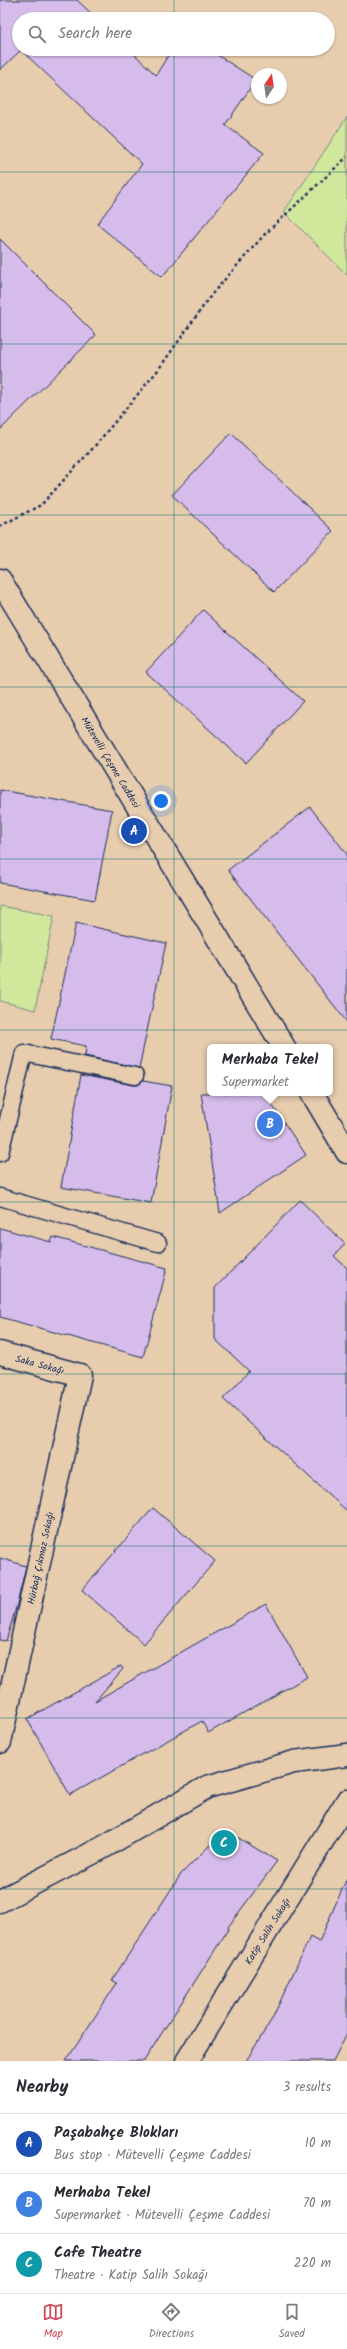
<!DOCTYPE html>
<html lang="en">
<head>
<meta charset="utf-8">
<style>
	:root { --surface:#fff; --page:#f7f7f7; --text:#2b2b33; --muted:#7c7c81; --line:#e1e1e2; --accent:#d1495b }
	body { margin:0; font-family:Kalam,sans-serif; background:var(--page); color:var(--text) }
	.compass { position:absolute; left:251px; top:68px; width:36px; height:36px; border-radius:50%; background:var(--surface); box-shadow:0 1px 3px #0004; rotate:13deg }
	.you { position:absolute; left:161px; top:801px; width:14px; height:14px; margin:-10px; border:3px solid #fff; border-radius:50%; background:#1a73e8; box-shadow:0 0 0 6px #1a73e833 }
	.badge { display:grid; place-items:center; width:26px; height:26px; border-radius:50%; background:var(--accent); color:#fff; font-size:13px; font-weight:700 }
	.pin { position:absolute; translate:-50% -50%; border:2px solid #fff; box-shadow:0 1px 4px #0006 }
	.popup { position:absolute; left:207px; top:1044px; width:126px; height:52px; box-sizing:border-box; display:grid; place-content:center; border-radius:6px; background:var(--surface); filter:drop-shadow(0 1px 3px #0005); font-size:13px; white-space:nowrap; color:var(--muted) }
	.popup b { font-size:15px; color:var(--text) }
	.popup::after { content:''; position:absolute; left:50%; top:100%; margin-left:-8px; border:8px solid transparent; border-top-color:var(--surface) }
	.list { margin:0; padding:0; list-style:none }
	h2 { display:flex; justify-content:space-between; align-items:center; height:52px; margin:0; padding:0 16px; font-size:17px }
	h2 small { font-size:13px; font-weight:400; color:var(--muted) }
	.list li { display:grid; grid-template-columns:26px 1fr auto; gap:12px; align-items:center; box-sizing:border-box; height:60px; padding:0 16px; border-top:1px solid var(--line) }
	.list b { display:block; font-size:15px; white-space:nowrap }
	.list p { margin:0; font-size:13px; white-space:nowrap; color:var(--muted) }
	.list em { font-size:13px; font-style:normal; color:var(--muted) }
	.icon { flex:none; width:22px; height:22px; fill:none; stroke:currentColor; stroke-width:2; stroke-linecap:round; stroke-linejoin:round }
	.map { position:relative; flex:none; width:347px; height:2061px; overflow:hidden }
	.search { position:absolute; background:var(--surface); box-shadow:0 1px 3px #0004; left:12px; right:12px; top:12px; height:44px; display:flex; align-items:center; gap:10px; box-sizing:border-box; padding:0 14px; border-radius:22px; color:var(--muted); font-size:15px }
	.sheet { height:232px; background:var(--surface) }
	nav { display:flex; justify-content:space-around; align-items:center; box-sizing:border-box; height:56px; border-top:1px solid var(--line); background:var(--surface); font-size:11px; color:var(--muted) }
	nav a { display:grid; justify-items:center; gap:2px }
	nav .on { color:var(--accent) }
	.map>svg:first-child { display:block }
</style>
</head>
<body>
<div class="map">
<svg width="347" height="2061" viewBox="0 0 347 2061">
	<rect width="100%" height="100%" fill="#e7cdae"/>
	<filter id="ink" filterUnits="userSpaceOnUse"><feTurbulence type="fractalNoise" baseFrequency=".025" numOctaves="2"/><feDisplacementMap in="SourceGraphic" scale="8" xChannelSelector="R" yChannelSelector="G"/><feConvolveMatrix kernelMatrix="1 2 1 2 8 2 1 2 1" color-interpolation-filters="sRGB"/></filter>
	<g filter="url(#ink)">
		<g fill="#d1e79c" stroke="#768b7d">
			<polygon points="347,117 347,275 284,212"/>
			<polygon points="0,906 54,916 35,1010 0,1001"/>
		</g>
		<g fill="#d6bcea" stroke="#1b2f5e">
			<polygon points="0,0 77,0 97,19 19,19 19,49 129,49 156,75 172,49 208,49 256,80 225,125 264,153 162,277 97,224 142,164 21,50 0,70"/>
			<polygon points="0,239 96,335 0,430"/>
			<polygon points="231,433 333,531 274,592 172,495"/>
			<polygon points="203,610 303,701 246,763 146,672"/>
			<polygon points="0,790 112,810 95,900 0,883"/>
			<polygon points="310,807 347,854 347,1022 228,870"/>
			<polygon points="76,923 166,943 139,1068 85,1056 86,1046 51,1039"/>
			<polygon points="81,1075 133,1085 138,1085 143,1081 172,1086 151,1203 61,1187"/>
			<polygon points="201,1093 264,1093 306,1155 220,1213"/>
			<polygon points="300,1200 345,1244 334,1256 347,1268 347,1511 223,1399 249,1371 215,1339 215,1288"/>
			<polygon points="0,1228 51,1242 53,1237 167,1268 143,1357 0,1317"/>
			<polygon points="153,1508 215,1561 144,1644 82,1590"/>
			<polygon points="0,1558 26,1566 17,1604 6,1641 0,1640"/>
			<polygon points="266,1604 307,1677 208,1733 202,1721 70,1795 27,1719 121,1666 123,1669 95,1701"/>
			<polygon points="225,1830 277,1861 228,1927 229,1928 144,2061 66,2061 117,1983 112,1980 181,1874"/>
			<polygon points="347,1878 347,2033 333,2061 246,2061 272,2019 310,1937 319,1942"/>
		</g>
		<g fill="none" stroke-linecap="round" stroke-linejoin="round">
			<defs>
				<g id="lane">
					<polyline points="0,1153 24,1053 135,1076"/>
					<polyline points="0,1197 158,1243"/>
				</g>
				<g id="street">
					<polyline points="0,1353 80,1375 0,1742"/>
					<polyline points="0,1901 102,1848 207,1787 294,1762 347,1755"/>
					<polyline points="187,2061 347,1801"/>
				</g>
				<g id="secondary">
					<polyline points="0,580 284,1047"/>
					<polyline points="312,1093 347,1152"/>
				</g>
			</defs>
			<use href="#lane" stroke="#1b2f5e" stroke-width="19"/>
			<use href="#street" stroke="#1b2f5e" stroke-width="25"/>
			<use href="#secondary" stroke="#1b2f5e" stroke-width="25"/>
			<polyline stroke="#1b2f5e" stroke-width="2.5" stroke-dasharray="3 3" stroke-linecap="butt" points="0,526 41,505 94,447 158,370 212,294 265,234 347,157"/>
			<use href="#lane" stroke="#e7cdae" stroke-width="16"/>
			<use href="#street" stroke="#e7cdae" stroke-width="22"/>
			<use href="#secondary" stroke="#e7cdae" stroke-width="22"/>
		</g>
	</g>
	<path fill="none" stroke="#0f766e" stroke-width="1" stroke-opacity="0.55" d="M174 0V19M174 49V2061M0 172H347M0 344H347M0 515H347M0 687H347M0 859H347M0 1030H347M0 1202H347M0 1374H347M0 1546H347M0 1718H347M0 1889H347"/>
	<g text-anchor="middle" stroke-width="3.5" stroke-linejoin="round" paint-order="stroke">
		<g font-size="10" fill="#1b2f5e" stroke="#e7cdae">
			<text transform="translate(111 762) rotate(59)" y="4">Mütevelli Çeşme Caddesi</text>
			<text transform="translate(40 1364) rotate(15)" y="4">Saka Sokağı</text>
			<text transform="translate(40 1558) rotate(-78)" y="4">Hürbağ Çıkmaz Sokağı</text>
			<text transform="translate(267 1931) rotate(-58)" y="4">Katip Salih Sokağı</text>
		</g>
	</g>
</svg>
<svg class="compass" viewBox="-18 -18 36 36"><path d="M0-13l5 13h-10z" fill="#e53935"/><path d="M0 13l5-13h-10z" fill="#7c7c81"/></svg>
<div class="you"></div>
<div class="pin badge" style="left:134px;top:831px;background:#1a4fb4">A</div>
<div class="pin badge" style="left:270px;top:1124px;background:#3f7fe0">B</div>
<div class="popup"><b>Merhaba Tekel</b>Supermarket</div>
<div class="pin badge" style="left:224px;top:1843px;background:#0f9aa8">C</div>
<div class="search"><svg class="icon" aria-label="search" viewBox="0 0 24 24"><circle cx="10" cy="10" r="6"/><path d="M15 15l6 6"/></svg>Search here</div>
</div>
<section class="sheet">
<h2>Nearby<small>3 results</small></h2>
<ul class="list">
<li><span class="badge" style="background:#1a4fb4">A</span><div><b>Paşabahçe Blokları</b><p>Bus stop · Mütevelli Çeşme Caddesi</p></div><em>10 m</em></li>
<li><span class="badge" style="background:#3f7fe0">B</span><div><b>Merhaba Tekel</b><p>Supermarket · Mütevelli Çeşme Caddesi</p></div><em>70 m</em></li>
<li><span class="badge" style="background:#0f9aa8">C</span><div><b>Cafe Theatre</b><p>Theatre · Katip Salih Sokağı</p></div><em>220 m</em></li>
</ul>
</section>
<nav>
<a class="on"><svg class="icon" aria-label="map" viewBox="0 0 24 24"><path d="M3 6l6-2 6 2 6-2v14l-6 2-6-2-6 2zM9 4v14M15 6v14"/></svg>Map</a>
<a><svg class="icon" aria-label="directions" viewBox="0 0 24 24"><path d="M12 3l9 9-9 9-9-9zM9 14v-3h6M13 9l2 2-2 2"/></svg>Directions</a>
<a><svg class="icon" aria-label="saved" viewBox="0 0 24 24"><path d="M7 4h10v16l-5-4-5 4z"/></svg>Saved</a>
</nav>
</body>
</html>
